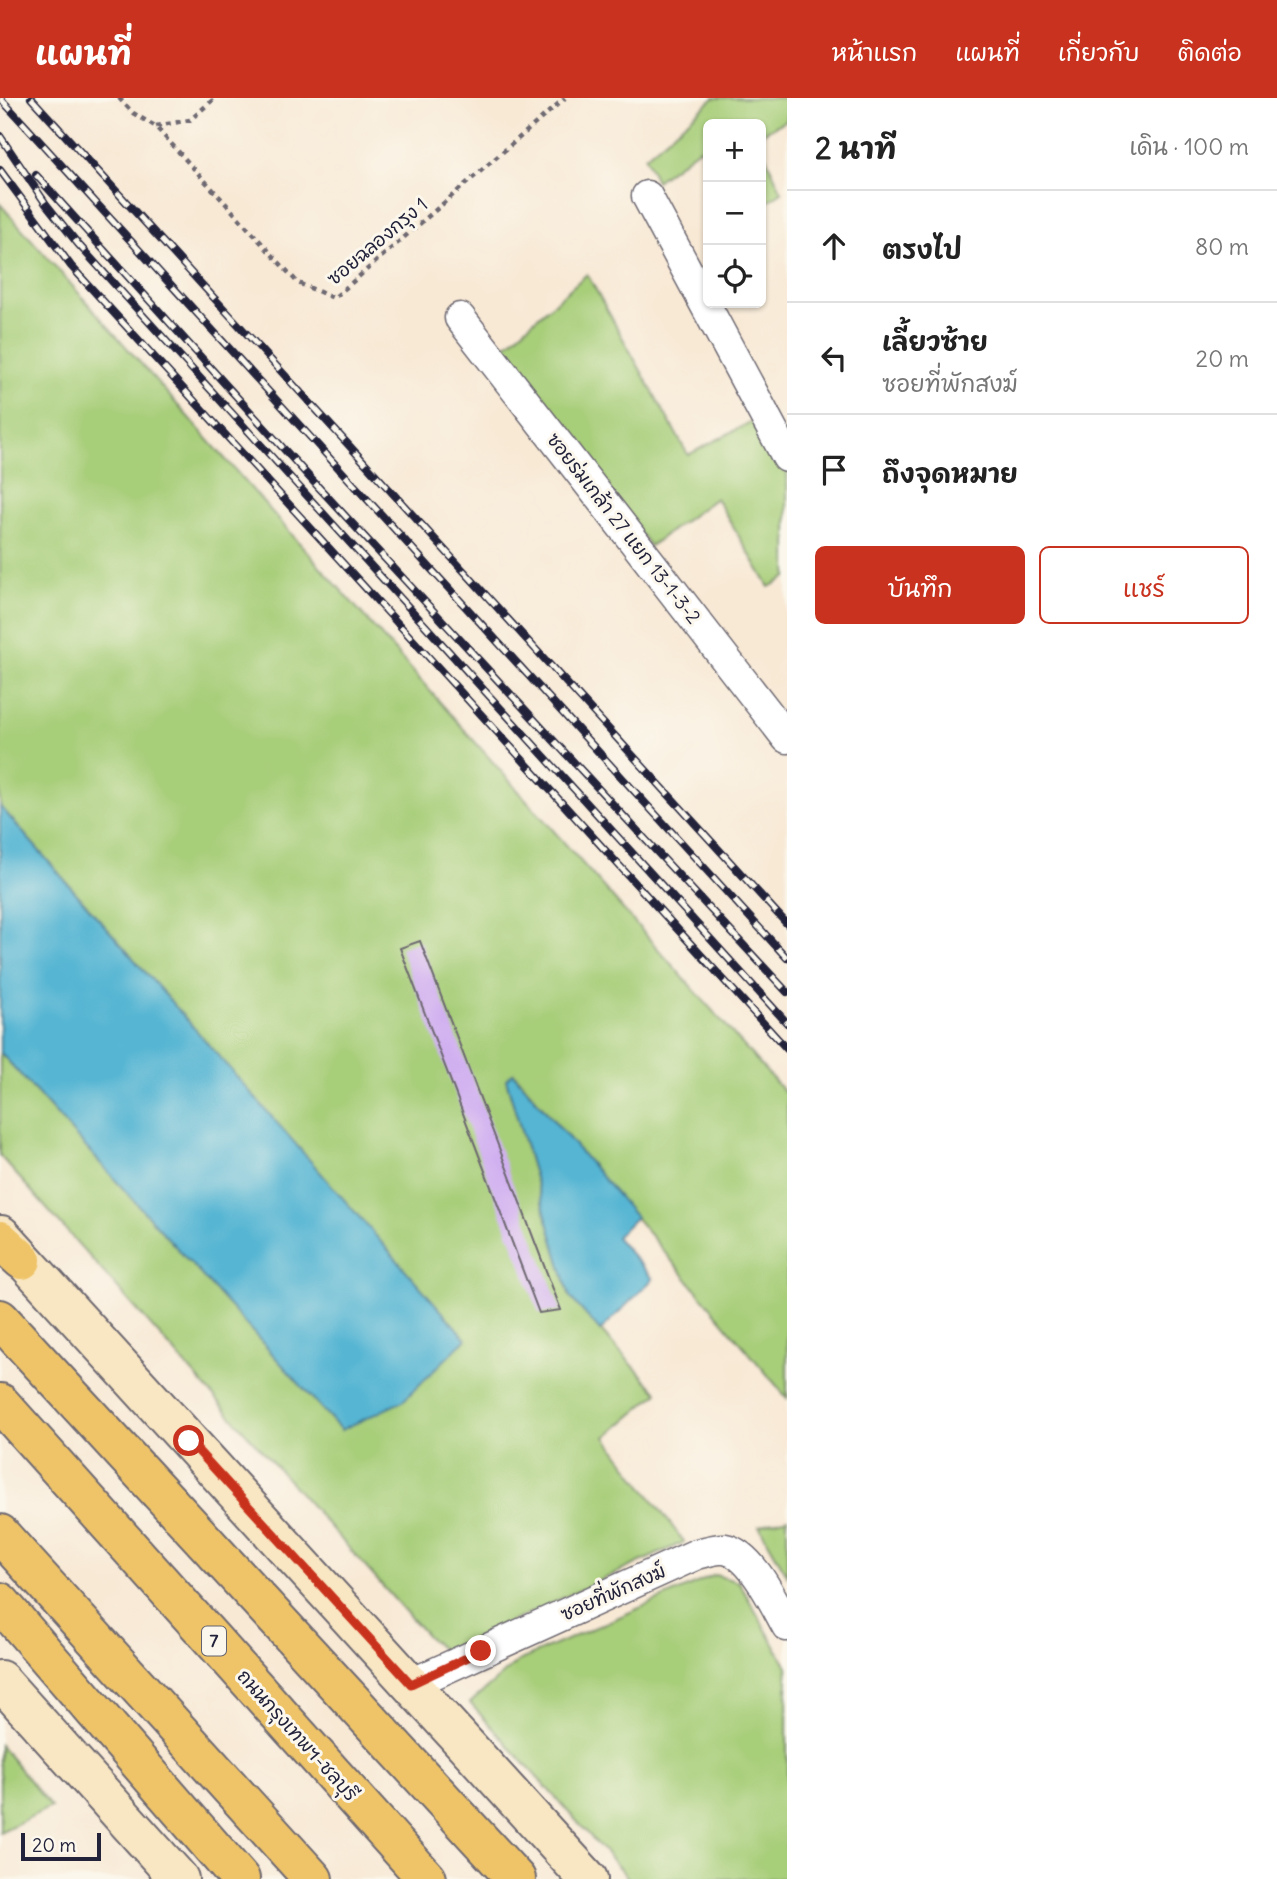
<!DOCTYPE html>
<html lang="th">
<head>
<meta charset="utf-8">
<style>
	:root { --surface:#fff; --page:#f2f2f2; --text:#222; --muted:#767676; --line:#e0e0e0; --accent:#c8321e }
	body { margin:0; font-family:Delius,"Playpen Sans Thai",sans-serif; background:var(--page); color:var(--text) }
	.controls { position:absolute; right:21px; top:21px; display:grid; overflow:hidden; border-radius:10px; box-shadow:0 2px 5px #0004 }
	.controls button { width:63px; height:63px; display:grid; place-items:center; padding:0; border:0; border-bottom:2px solid var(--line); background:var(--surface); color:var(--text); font:35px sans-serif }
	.scale { position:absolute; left:21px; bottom:18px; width:80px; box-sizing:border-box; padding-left:7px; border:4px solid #22223b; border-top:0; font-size:19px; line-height:24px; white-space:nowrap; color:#22223b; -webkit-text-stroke:5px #fbf7ec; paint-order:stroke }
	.stop { position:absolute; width:21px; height:21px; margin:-16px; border:5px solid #c8321e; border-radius:50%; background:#fff }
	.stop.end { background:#c8321e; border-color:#fff; box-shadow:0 2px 7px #0008 }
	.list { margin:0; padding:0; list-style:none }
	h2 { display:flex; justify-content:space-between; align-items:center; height:91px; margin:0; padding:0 28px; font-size:30px }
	h2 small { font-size:23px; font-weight:400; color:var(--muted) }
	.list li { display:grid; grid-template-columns:46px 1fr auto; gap:21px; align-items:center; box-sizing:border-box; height:112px; padding:0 28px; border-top:2px solid var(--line) }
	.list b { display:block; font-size:26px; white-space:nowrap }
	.list p { margin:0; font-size:23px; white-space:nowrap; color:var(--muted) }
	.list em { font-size:23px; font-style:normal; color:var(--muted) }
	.actions { display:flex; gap:14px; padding:21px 28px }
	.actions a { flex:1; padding:16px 0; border:2px solid var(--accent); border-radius:10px; text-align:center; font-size:24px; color:var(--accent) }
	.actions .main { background:var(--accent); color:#fff }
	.icon { flex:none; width:38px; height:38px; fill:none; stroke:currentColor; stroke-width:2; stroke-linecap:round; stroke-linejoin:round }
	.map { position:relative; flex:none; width:787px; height:1781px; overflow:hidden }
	header { display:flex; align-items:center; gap:42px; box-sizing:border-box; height:98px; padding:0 35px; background:var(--accent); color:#fff }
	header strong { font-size:33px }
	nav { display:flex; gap:38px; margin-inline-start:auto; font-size:24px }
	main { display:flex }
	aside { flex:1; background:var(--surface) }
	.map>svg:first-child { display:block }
</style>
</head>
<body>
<header>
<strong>แผนที่</strong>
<nav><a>หน้าแรก</a><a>แผนที่</a><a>เกี่ยวกับ</a><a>ติดต่อ</a></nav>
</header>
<main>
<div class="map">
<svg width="787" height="1781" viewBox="0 0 787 1781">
	<rect width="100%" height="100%" fill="#fbf7ec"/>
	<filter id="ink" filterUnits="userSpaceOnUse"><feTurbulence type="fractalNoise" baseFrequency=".0143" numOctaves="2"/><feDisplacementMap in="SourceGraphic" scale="14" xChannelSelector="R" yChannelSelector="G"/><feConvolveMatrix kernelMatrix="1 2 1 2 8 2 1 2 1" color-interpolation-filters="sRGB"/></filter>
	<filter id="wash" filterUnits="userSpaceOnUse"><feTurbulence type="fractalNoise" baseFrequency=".00686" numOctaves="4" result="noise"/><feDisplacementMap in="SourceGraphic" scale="28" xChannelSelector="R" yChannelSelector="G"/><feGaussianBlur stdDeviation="1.57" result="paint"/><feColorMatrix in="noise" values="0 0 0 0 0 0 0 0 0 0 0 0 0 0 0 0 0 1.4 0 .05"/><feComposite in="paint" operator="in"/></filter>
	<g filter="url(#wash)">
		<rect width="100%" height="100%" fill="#f8e9d5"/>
		<g fill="#a7ce79" stroke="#64785a" stroke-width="2">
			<polygon points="714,0 787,0 787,22 761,36 761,26 708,26 708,61 700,50 656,83 645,59"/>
			<polygon points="761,49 782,94 761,108"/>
			<polygon points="0,106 787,997 787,1300 514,975 506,982 570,1199 658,1295 606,1339 684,1444 445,1554 427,1538 0,1058 0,954 341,1332 466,1242 0,708"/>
			<polygon points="587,176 688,357 758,320 787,373 787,479 769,489 716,400 650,448 498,254"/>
			<polygon points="787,1420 787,1477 759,1428"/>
			<polygon points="715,1477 739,1484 787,1569 787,1781 629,1781 470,1605 518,1563"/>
			<polygon points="0,1647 51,1709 0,1734"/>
		</g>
		<g fill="#54b5d3" stroke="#3b6c87" stroke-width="2">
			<polygon points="0,708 466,1241 403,1303 341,1332 0,954"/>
			<polygon points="513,975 636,1119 616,1139 653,1181 600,1233 570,1199 506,981"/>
		</g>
		<g id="blocks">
			<polygon fill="#d1b0f0" points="420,843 561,1212 539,1215 400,850"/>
		</g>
	</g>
	<g filter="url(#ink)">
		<use href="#blocks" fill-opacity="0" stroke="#6d6871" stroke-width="2"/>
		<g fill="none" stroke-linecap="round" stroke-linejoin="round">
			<defs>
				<g id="minor">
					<polyline points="647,98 787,359"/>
					<polyline points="460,220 787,640"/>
					<path d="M411 1586 697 1456C706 1454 716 1450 725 1451 752 1456 774 1505 787 1528"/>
				</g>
				<g id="secondary">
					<polyline points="1,1137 588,1781"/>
					<polyline points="0,1582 179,1781"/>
				</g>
				<g id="motorway">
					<polyline points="0,1142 22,1162"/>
					<polyline points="0,1221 516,1781"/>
					<polyline points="0,1305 427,1781"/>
					<polyline points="0,1436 313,1781"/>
					<polyline points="0,1504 240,1781"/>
				</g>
			</defs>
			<use href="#minor" stroke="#6d6871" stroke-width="33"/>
			<use href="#secondary" stroke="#6d6871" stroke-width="42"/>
			<use href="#motorway" stroke="#6d6871" stroke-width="42"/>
			<g stroke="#6d6871" stroke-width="4.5" stroke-dasharray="5 5" stroke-linecap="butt">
				<polyline points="119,0 133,15 155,28 298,185 334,200 565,0"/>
				<polyline points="156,28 190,22 215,0"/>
			</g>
			<use href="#minor" stroke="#fff" stroke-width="30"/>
			<use href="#secondary" stroke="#f9e7c3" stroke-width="38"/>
			<use href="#motorway" stroke="#efc469" stroke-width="38"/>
			<defs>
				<g id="rail">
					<polyline points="0,0 787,860"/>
					<polyline points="31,0 787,826"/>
					<polyline points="0,38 46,106 78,146 787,925"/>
					<polyline points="0,72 71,168 787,951"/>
					<polyline points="36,77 311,381 787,894"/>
				</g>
			</defs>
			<use href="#rail" stroke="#22223b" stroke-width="8"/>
			<use href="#rail" stroke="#fbf7ec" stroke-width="5" stroke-dasharray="16" stroke-linecap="butt"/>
		</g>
	</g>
	<g fill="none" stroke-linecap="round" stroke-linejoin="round" filter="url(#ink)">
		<polyline stroke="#c8321e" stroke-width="9" points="189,1343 411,1586 481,1553"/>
	</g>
	<g text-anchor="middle" stroke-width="6" stroke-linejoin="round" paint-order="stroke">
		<rect fill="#fbf7ec" stroke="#636270" stroke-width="2" x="202" y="1528.5" width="24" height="29" rx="5"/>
		<g font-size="18" font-weight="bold" fill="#22223b">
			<text x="214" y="1549">7</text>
		</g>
		<g font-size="19" fill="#22223b" stroke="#fbf7ec">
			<text transform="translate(377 143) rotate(-40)" y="7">ซอยฉลองกรุง 1</text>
			<text transform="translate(624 430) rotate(52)" y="7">ซอยร่มเกล้า 27 แยก 13-1-3-2</text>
			<text transform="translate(613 1494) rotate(-24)" y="7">ซอยที่พักสงฆ์</text>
			<text transform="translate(298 1637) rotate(48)" y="7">ถนนกรุงเทพฯ-ชลบุรี</text>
		</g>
	</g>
</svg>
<div class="controls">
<button>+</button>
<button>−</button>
<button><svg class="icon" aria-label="locate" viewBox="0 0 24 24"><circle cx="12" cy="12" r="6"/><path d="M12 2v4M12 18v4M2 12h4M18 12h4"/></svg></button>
</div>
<div class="scale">20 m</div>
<div class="stop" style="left:189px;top:1343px"></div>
<div class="stop end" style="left:481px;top:1553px"></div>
</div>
<aside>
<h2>2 นาที<small>เดิน · 100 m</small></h2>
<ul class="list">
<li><svg class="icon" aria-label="ahead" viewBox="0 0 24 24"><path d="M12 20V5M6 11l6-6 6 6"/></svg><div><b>ตรงไป</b></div><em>80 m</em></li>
<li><svg class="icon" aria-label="left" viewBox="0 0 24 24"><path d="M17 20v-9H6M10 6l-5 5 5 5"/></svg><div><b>เลี้ยวซ้าย</b><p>ซอยที่พักสงฆ์</p></div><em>20 m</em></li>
<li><svg class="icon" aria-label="arrive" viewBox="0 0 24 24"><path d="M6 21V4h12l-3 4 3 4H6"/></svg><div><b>ถึงจุดหมาย</b></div></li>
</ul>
<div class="actions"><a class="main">บันทึก</a><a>แชร์</a></div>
</aside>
</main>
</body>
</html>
